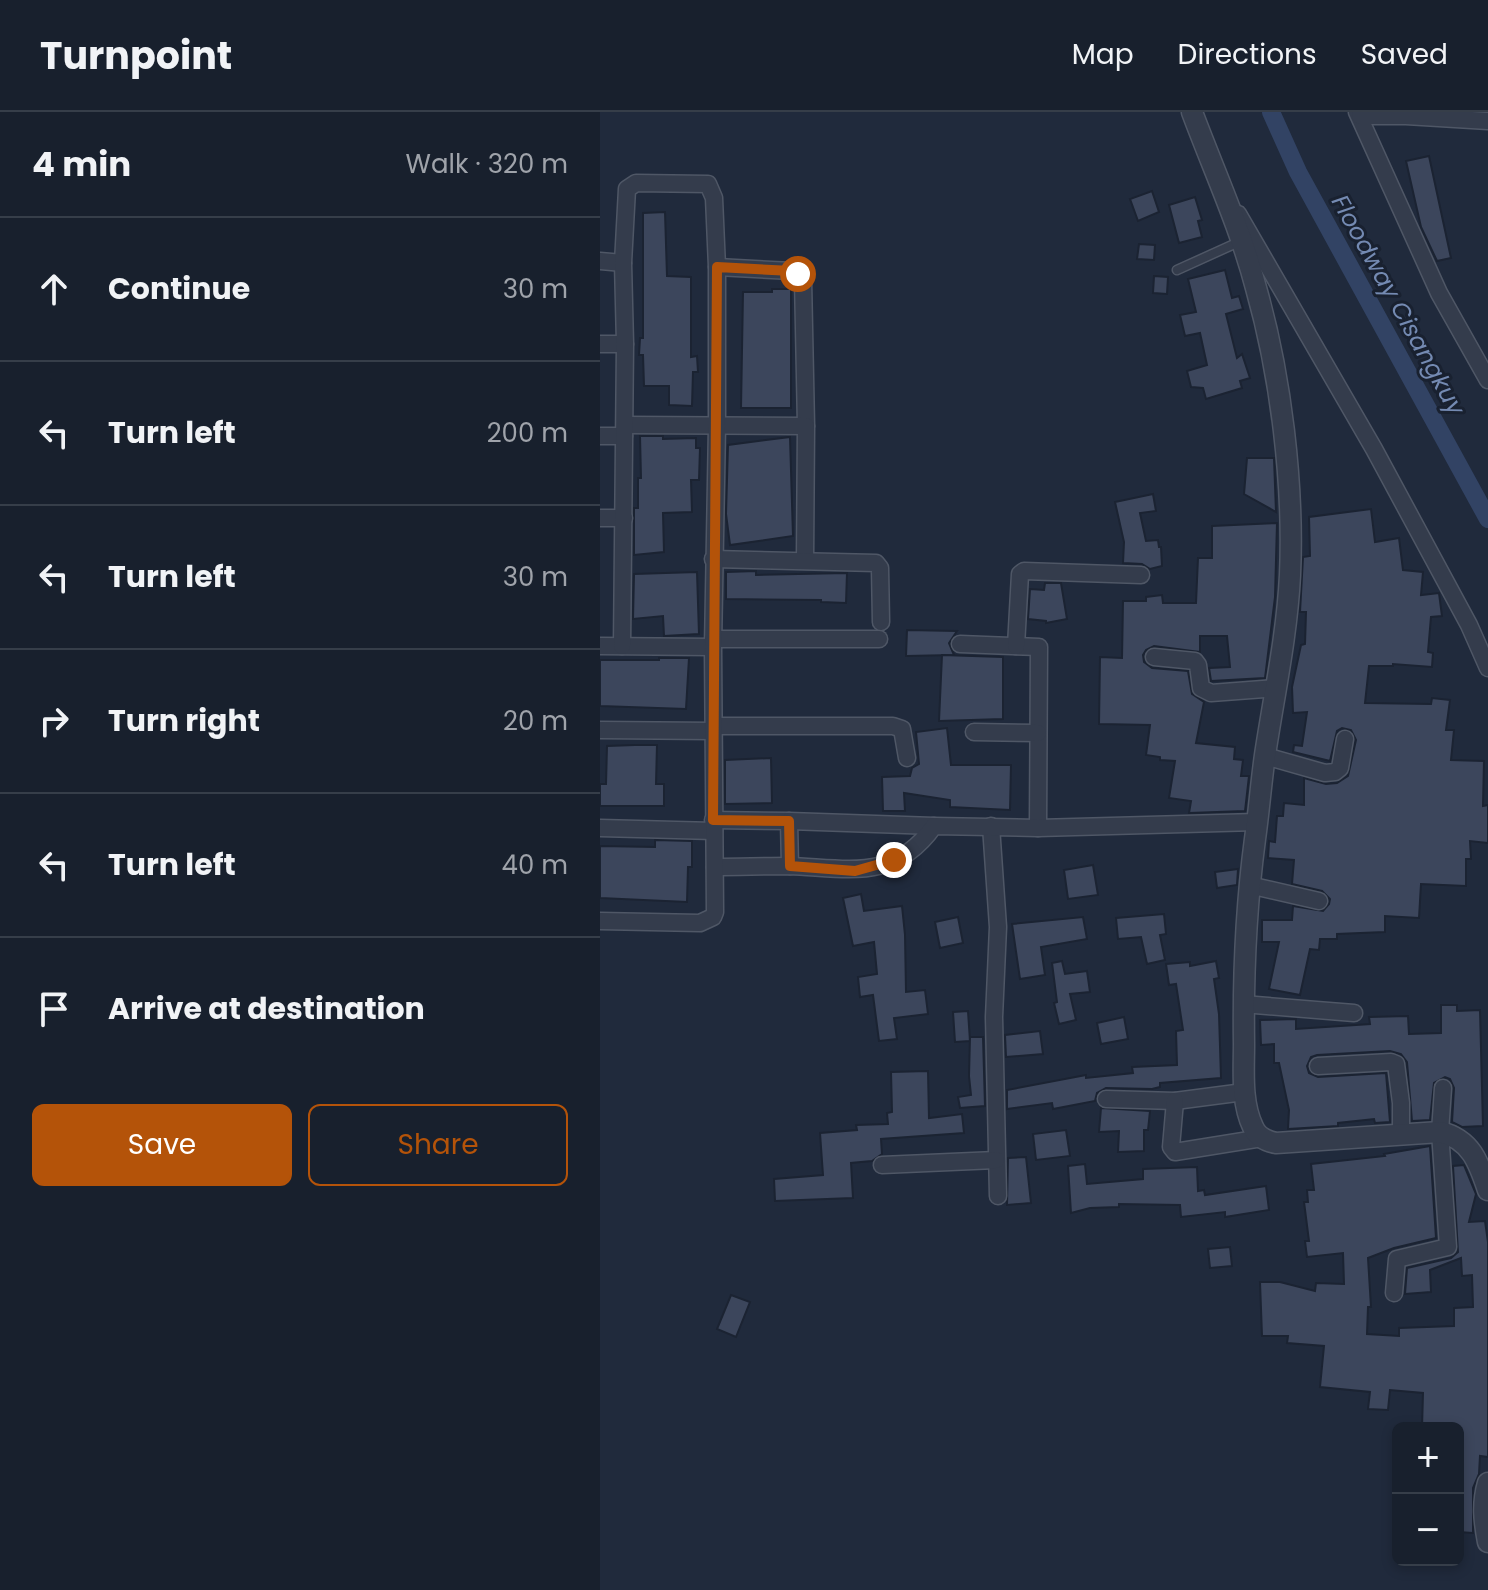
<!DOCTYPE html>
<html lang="en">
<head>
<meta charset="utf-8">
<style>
	:root { --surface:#18202d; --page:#212835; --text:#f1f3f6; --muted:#9fa3aa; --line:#363e49; --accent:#b45309 }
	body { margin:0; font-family:Poppins,sans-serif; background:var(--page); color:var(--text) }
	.controls { position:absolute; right:24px; bottom:24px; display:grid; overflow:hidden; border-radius:12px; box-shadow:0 4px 12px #0003 }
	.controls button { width:72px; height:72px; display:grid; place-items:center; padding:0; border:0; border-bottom:2px solid var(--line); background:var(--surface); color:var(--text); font:40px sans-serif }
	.stop { position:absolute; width:24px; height:24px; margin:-18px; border:6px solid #b45309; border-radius:50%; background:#fff }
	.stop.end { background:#b45309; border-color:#fff; box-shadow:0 2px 8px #0008 }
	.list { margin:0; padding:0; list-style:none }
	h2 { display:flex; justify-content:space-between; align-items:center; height:104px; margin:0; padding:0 32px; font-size:34px }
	h2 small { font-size:26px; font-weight:400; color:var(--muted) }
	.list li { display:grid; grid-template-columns:52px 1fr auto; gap:24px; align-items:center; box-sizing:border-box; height:144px; padding:0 32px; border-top:2px solid var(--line) }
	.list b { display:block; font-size:30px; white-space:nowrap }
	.list em { font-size:26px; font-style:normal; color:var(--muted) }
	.actions { display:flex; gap:16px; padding:24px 32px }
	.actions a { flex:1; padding:18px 0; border:2px solid var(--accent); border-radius:12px; text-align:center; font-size:28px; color:var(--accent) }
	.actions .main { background:var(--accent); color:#fff }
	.icon { flex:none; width:44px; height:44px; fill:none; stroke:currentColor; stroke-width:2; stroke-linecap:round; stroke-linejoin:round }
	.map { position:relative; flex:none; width:888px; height:1478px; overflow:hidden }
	header { display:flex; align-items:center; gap:48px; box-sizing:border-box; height:112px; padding:0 40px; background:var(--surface); border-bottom:2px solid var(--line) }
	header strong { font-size:38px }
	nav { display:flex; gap:44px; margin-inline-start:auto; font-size:28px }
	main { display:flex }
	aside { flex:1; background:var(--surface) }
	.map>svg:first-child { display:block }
</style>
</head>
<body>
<header>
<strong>Turnpoint</strong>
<nav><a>Map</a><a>Directions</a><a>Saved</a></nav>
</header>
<main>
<aside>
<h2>4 min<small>Walk · 320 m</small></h2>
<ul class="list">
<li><svg class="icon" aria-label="ahead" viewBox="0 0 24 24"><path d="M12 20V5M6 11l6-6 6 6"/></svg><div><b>Continue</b></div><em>30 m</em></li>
<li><svg class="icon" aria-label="left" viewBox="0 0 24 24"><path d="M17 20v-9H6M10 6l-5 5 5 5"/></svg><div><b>Turn left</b></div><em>200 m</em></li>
<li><svg class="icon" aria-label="left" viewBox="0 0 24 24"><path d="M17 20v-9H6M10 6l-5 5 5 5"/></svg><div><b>Turn left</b></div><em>30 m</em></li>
<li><svg class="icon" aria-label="right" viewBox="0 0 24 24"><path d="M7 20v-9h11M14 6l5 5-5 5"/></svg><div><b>Turn right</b></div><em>20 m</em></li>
<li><svg class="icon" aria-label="left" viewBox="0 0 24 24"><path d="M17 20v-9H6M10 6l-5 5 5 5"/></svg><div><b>Turn left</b></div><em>40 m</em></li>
<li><svg class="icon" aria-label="arrive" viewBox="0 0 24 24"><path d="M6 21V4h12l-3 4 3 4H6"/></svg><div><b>Arrive at destination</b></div></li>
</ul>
<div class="actions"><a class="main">Save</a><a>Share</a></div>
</aside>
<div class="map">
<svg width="888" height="1478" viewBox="0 0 888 1478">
	<rect width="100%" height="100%" fill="#202a3c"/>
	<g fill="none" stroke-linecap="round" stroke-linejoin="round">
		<polyline stroke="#324364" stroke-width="18" points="671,0 698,60 888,407"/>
	</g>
	<g fill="#3c465c" stroke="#1b2332" stroke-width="2">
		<polygon points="829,44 851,146 837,149 821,115 806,49"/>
		<polygon points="552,79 559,100 538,109 530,87"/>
		<polygon points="595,85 602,108 598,109 602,125 579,131 569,93"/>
		<polygon points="65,100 67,164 91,165 91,245 97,244 98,260 93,260 92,294 69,293 69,274 44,274 43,243 39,243 40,226 43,226 43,101"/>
		<polygon points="539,132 555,133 554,148 537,147"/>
		<polygon points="625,158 632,186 639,184 643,197 626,202 637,246 642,242 650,266 640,269 642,276 606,287 603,276 591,275 587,259 607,253 600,221 585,224 580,203 596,200 588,167"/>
		<polygon points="554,164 568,165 567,182 553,181"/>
		<polygon points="172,177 191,177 191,296 141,296 143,180 172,180"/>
		<polygon points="40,324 63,324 63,327 96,326 96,336 100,336 99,368 91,368 92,400 63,401 64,440 34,443 34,396 38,396 38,366 41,366"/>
		<polygon points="190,325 193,424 130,433 126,402 128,333"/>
		<polygon points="647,346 674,346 676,400 644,382"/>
		<polygon points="553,382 556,399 540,401 546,429 558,428 559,435 561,435 562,454 550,457 542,452 523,451 524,430 515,390"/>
		<polygon points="771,397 775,430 799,426 803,458 823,460 821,483 839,481 842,504 831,505 828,540 833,541 832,555 793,552 793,554 769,554 765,591 831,592 832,586 850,588 846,618 854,618 851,648 884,649 883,694 888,693 888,731 870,729 871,747 866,747 866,774 821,772 819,806 785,804 785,820 737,822 737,827 720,827 719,838 710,837 700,883 669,877 679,830 662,830 662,808 692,808 693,794 723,799 729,792 730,787 722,779 692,772 694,748 668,746 669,729 675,730 677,704 683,704 684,691 704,693 704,666 726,672 737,671 748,664 756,628 751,618 742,616 737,619 730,649 693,640 694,633 702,634 707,600 693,601 692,575 701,533 705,532 706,500 700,500 703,445 710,444 709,405"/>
		<polygon points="677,411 675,485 665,566 611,569 609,556 630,555 627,524 600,524 600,540 554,534 546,538 543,543 544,550 552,556 588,559 592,582 604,590 596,631 635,635 634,647 643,648 641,664 649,664 645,699 589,701 591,689 569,686 575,649 560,648 560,645 546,643 550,613 499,612 500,545 522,546 523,489 546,489 546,485 562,483 563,491 596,491 598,446 612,446 612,414"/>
		<polygon points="156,459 156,463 247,461 246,491 221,490 221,488 126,487 126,460"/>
		<polygon points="97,460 99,522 64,524 63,504 33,507 34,462"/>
		<polygon points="445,471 461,471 467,507 446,511 446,509 428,507 430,477 444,478"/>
		<polygon points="307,518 357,519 349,531 354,543 306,544"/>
		<polygon points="342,543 403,545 403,607 339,609"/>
		<polygon points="59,546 89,546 86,597 0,594 0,548 59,548"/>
		<polygon points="347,616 351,653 411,653 410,698 350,695 350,688 304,681 305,699 283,699 282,665 310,664 312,656 319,652 316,620"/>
		<polygon points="35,633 57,633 56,672 64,672 64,694 0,694 0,672 6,672 7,634"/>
		<polygon points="171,646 172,691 125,692 125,648"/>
		<polygon points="55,728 92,729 92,755 88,755 87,790 0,786 0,734 55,735"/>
		<polygon points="493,753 498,783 468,787 464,758"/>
		<polygon points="638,757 637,773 617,776 615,760"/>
		<polygon points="261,782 264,799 302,794 305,823 306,880 325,878 328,902 294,906 297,927 279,929 273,883 260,885 258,865 277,862 274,830 253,834 243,786"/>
		<polygon points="564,802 566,822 560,823 565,848 547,852 541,825 518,827 516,806"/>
		<polygon points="358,805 363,831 340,836 335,810"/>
		<polygon points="483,805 487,827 441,835 445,863 420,867 412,812"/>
		<polygon points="462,849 465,862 487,859 490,880 470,882 476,908 459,912 454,891 457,890 452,851"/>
		<polygon points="616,849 619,866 614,867 619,902 621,966 560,971 560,975 552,977 506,976 497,981 495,989 453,997 452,991 407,997 407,978 486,963 486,966 533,961 532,955 577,953 576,919 583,918 576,872 569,873 566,852 590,850 590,854"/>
		<polygon points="841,893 857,893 857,899 880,898 883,1014 862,1015 852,1010 854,976 850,967 845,965 834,971 830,1008 812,1009 807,950 801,942 790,939 717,943 711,945 707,954 709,961 718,965 786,961 790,1010 775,1011 774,1007 738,1011 738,1014 688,1017 689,998 679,951 674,951 674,932 661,933 660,908 696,907 696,917 770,912 769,905 808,904 809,922 841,921"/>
		<polygon points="368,899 370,929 355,930 353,900"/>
		<polygon points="524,905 528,927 501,932 497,911"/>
		<polygon points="440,919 443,942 406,945 405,923"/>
		<polygon points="370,925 383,925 385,994 360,996 358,985 371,983 369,964"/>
		<polygon points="328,959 329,1006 362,1002 364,1021 281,1027 282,1042 272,1049 251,1051 253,1086 175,1089 174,1067 223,1063 220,1021 257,1018 256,1013 288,1012 287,1001 292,1000 291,960"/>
		<polygon points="501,996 550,999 548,1018 544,1018 544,1039 518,1040 519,1019 499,1020"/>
		<polygon points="466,1018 470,1044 436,1048 433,1022"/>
		<polygon points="830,1034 836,1126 794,1136 768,1146 771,1195 768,1195 767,1222 799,1224 799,1216 854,1214 854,1196 873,1195 872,1163 862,1164 861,1146 830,1158 831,1180 805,1182 807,1156 851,1146 858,1140 853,1054 864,1053 876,1082 869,1110 885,1109 888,1130 888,1345 880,1344 879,1362 873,1376 873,1421 858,1420 858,1316 822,1316 823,1281 790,1278 788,1298 768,1297 770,1280 720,1275 724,1234 687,1231 688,1224 662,1224 660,1170 680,1170 715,1179 716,1171 744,1172 743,1141 707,1145 705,1129 709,1129 704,1090 708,1090 707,1078 714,1078 711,1052 785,1044 784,1042"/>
		<polygon points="426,1045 431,1091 407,1093 408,1046"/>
		<polygon points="485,1052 487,1072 543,1067 543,1057 597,1055 598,1079 604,1078 605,1083 666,1074 669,1098 625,1105 625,1100 581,1105 580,1093 519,1092 519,1095 490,1096 471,1101 468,1054"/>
		<polygon points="630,1135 632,1154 610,1156 608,1137"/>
		<polygon points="131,1183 150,1190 136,1225 117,1217"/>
	</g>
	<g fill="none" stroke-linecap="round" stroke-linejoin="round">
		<defs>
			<polyline id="service" points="577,158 641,129"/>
			<g id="minor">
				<polyline points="757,0 839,181 888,268"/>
				<polyline points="760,4 806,4 888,9"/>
				<polyline points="638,102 774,337 869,513 888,556"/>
				<polyline points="0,149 23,151"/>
				<polyline points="117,155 192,159 203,167 206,314"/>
				<polyline points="0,232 25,232"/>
				<polyline points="25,313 206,314 205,448"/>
				<polyline points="0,324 24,324"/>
				<polyline points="0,406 24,406"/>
				<polyline points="113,447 276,451 280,456 281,510"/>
				<polyline points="113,527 279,527"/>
				<polyline points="360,532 439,535 438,716"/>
				<polyline points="0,534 113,535"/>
				<polyline points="416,534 420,462 424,459 541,463"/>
				<polyline points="554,545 595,549 598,553 601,576 611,581 677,576"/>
				<polyline points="114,614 293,614 302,617 307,646"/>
				<polyline points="0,618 114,619"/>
				<polyline points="374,620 438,621"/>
				<polyline points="665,644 725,661 735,660 740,656 745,627"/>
				<polyline points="113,708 189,709 190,754"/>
				<polyline points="189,709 334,714"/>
				<polyline points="391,714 398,815 394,905 398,1084"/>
				<polyline points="0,716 114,719"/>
				<path d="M115 755C139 755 164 754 189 754 248 756 294 770 334 714L438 716 657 710"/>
				<polyline points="649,773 719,789"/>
				<polyline points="0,809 100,811 113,805 115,800 113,535 117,314 117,155 114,86 108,72 36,71 27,77 23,151 25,232 22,534"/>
				<polyline points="643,892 754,901"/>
				<polyline points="718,954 791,950 796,952 801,991 801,1022"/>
				<polyline points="506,987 575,989 644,980"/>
				<polyline points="575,989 571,1035 575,1040 662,1026"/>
				<polyline points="282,1053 396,1048"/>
				<polyline points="794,1181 797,1147 848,1135 840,1020 843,976"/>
			</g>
			<g id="tertiary">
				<path d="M592 0C614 59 640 115 656 176 681 264 694 372 690 463 687 524 674 583 665 643 661 671 659 699 655 727 646 795 643 862 644 932 644 959 641 990 653 1015 657 1025 666 1029 676 1031L840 1020C871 1027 879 1051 888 1078"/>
				<path d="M888 1371C882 1392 884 1409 888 1430"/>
			</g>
		</defs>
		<use href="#service" stroke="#4f5766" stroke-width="11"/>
		<use href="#minor" stroke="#4f5766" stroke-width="19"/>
		<use href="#tertiary" stroke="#4f5766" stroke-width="23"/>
		<use href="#service" stroke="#343c4c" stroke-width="8"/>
		<use href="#minor" stroke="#343c4c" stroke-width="16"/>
		<use href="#tertiary" stroke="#343c4c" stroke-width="20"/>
	</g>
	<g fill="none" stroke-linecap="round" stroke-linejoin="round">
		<polyline stroke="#b45309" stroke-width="10" points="198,162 192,159 117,155 113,708 189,709 190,754 255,759 294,748"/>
	</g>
	<g text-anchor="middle" stroke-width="6" stroke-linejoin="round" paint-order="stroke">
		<g font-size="24" font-style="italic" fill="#748ab2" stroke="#192130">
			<text transform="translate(798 193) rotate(61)" y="8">Floodway Cisangkuy</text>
		</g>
	</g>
</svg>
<div class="controls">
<button>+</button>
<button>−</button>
</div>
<div class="stop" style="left:198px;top:162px"></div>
<div class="stop end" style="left:294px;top:748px"></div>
</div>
</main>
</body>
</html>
